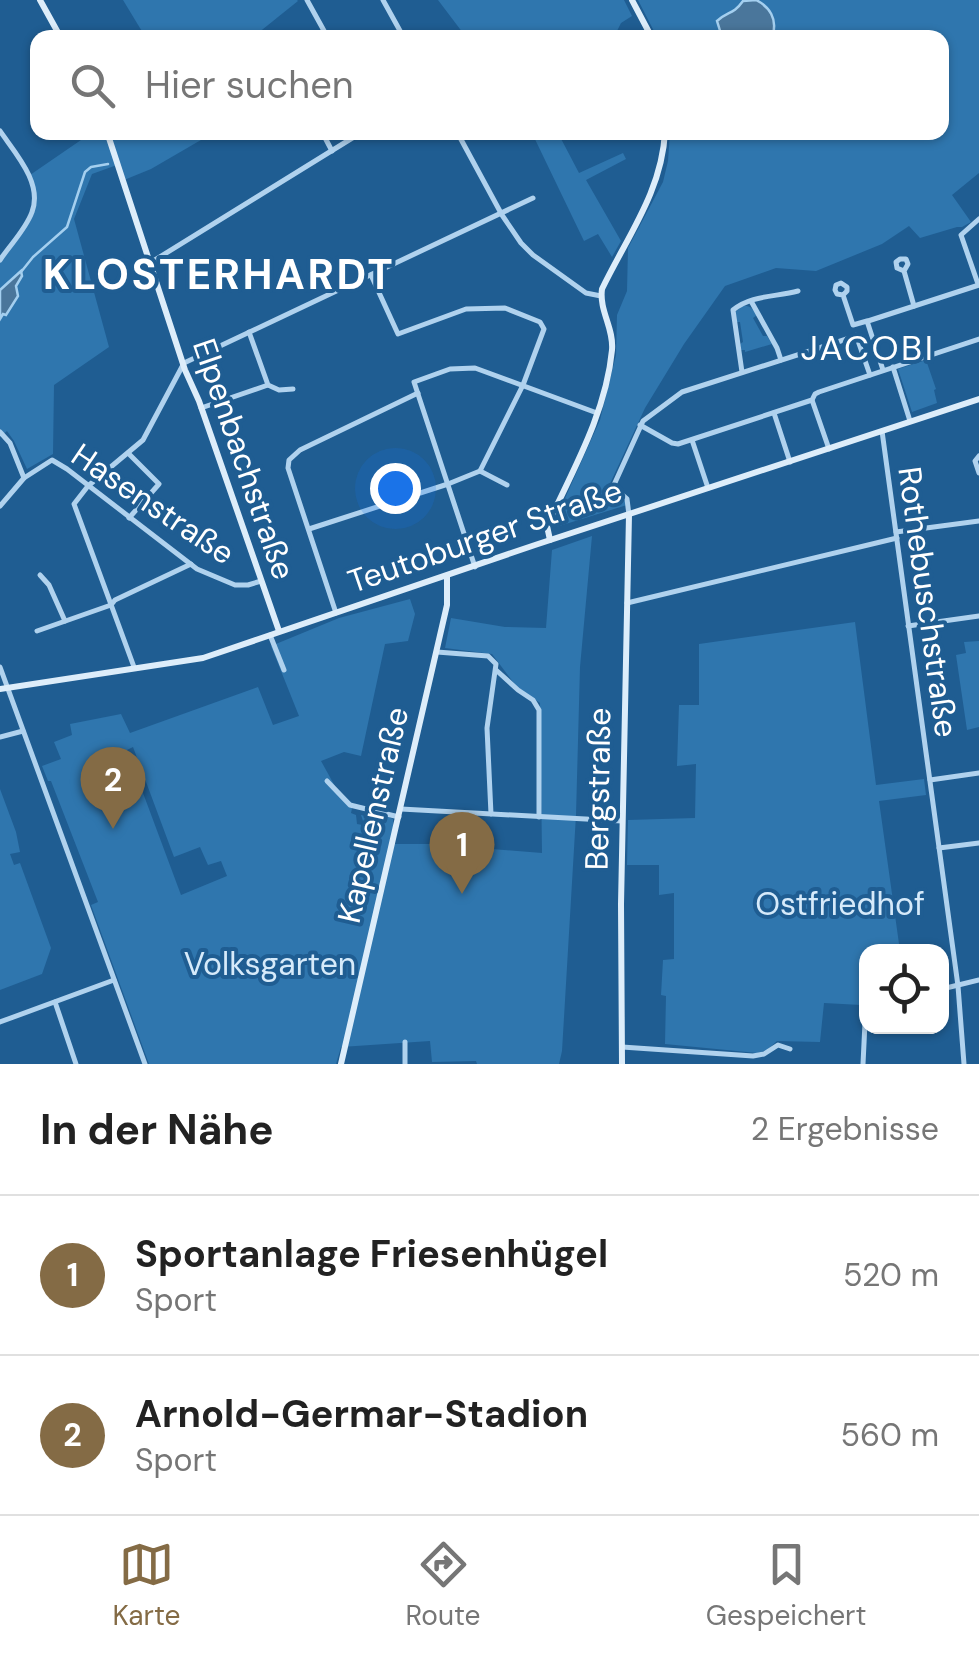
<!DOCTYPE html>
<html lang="de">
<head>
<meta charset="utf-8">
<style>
	:root { --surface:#fff; --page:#f6f6f6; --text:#222; --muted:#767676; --line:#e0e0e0; --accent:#846b45 }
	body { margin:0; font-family:"DM Sans",sans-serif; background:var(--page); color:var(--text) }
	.controls { position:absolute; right:30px; bottom:30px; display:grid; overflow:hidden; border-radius:20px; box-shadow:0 2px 8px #0004 }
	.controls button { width:90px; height:90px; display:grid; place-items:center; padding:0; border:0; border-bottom:2px solid var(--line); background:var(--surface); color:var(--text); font:50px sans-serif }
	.you { position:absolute; left:395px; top:488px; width:35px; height:35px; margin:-25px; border:8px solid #fff; border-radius:50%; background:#1a73e8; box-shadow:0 0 0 15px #1a73e833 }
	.badge { display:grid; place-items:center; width:65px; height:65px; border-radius:50%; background:var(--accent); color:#fff; font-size:32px; font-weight:700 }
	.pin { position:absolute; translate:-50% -82px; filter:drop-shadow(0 2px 5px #0008) }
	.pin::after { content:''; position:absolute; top:52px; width:35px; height:30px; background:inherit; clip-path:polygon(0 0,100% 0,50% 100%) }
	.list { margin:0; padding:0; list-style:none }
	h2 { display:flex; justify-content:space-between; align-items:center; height:130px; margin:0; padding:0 40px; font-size:42px }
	h2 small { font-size:32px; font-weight:400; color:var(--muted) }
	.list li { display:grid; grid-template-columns:65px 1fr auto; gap:30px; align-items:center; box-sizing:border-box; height:160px; padding:0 40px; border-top:2px solid var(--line) }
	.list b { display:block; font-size:38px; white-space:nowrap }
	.list p { margin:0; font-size:32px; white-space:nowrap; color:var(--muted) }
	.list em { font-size:32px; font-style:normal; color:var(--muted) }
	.icon { flex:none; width:55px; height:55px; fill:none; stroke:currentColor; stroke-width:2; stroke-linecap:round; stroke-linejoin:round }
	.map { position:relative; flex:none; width:979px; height:1064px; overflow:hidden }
	.search { position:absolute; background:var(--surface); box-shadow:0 2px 8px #0004; left:30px; right:30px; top:30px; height:110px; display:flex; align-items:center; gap:25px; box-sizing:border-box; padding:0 35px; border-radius:20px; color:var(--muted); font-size:38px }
	.sheet { height:450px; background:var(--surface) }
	nav { display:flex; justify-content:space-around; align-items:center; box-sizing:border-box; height:140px; border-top:2px solid var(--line); background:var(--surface); font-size:28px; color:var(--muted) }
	nav a { display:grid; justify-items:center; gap:5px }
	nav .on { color:var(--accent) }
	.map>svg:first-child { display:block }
</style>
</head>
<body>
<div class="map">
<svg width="979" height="1064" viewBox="0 0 979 1064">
	<rect width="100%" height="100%" fill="#1f5d92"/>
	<g fill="#2f76ae" fill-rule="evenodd">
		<polygon points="123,0 297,0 298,1 253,37 146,38"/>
		<polygon points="438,0 624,0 632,16 621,23 614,37 466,37"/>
		<polygon points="638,0 979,0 979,173 952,195 971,222 962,227 957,227 920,238 909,226 882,244 816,271 776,268 725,286 684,344 645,408 608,488 624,499 627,505 556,527 554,523 600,420 616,355 617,315 627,291 628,248 663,182 668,161 670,133 942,132 942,38 657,37"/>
		<polygon points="97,133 106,133 117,165 92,174 74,219 109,347 54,385 53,454 27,469 14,441 7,431 0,437 0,263 30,219 34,209 30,175 81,140"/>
		<polygon points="107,133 213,133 151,169 124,180"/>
		<polygon points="532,133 558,133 579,173 623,153 626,159 586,180 621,241 612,257 598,234 584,241"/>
		<path d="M742 306C750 305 753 309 757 315L753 318 763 336H767L772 344 745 352V350H741L740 344 743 342 740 322H736L735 312Z"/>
		<polygon points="926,360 936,389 934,390 937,403 912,412 898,369"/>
		<path d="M592 536 580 667 576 815 562 1051 559 1064H477L476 1061 432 1062 430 1041 341 1047 336 1064H149L91 905 98 902 51 781H48L42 766 61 759 54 742 72 735 70 724 121 714 130 733 258 687 273 725 299 716 271 646 339 618 410 599 415 614 408 641 385 644 361 756 344 752 321 761 336 788 353 804 351 813 356 815 357 824 379 828 380 821 375 820 374 823H372V819L367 818 365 821H363L361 815 385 821 387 816 393 819V844H432L542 853 540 703 516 686 492 654 445 648 451 618 505 627 546 628 552 550ZM133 747 174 857 200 847 208 865 221 861 227 876 181 895 127 750Z"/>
		<polygon points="855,622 876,785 924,779 926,795 879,801 900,951 866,952 866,977 860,979 861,1005 824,1003 820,1042 777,1041 767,1050 757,1053 665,1044 666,996 661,995 663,960 674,959 674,893 659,895 659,865 627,865 628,820 695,818 696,764 677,766 679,705 699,705 699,644"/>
		<polygon points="979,641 979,727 967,730 956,655 966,653 964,642"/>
		<polygon points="0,789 16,832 20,852 10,854 14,865 20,863 51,948 42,974 0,990"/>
	</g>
	<g fill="#4a769b" stroke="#a4cfef" stroke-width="2.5">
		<path d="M756 0C770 7 777 19 773 34L769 36 760 34 756 37H722L717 21C728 11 733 15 743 1Z"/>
		<polygon points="21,271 22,276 16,286 18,296 6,315 3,314 0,319 0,290"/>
	</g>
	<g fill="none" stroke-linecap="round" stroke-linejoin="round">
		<polyline stroke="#a4cfef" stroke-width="2.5" points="21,272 33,257 67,227 85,172 91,167 108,164"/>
		<g stroke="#b0d2ee" stroke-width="5">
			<polyline points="307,0 328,38"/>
			<polyline points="383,0 404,38"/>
			<path d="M0 131C15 153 43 183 32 212 26 229 10 245 0 260"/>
			<polyline points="322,132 332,151"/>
			<polyline points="457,132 502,215 521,243 533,255 586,293 601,296"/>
			<polyline points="150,263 362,132"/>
			<polyline points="904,271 897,268 896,262 900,259 906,259 908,264 904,271 914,306"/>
			<polyline points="978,284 961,235 979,219"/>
			<polyline points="843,295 837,294 835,290 836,285 841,283 847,287 847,291 843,295 853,325 867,321 883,370"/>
			<polyline points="751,301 777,348 781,360"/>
			<polyline points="868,321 979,285"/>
			<polyline points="249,332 268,385 279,390 293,389"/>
			<polyline points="856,335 870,375"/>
			<polyline points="893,367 910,421"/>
			<path d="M742 372 733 310C751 295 776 297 798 291"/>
			<polyline points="812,400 829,449"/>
			<polyline points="201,408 268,385"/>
			<polyline points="774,413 790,462"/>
			<polyline points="640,425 672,443 678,444 812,400 815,394 819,392 979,339"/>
			<polyline points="882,431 958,986 964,1064"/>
			<polyline points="0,432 10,443 24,478 0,506"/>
			<polyline points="692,440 708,488"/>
			<polyline points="128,453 159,484 129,518"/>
			<polyline points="979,456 975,461 979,473"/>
			<polyline points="480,471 507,485"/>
			<polyline points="24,478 52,460 67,469 197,569 235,585 248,585 261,581"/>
			<polyline points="629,515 627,499 613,487 643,421 682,392 856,336"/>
			<polyline points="309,529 448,484 480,471 523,385 544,329 540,322 505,308 466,309 398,334 371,275"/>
			<polyline points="896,532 979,521"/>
			<polyline points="475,567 414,382 450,369 475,368 597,413"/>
			<polyline points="40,575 49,585 65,621"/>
			<polyline points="627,603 897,538"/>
			<polyline points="336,613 288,468 289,460 300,450 418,393"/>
			<polyline points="908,626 979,616"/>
			<polyline points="37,631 111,605 115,600 191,564"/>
			<polyline points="270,635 284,670"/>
			<polyline points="437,652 488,656 496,664 487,728 491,814"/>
			<polyline points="0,667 145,1064"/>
			<polyline points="134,667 74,504 88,486 143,440 184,363 533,198"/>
			<polyline points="496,670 518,690 533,700 539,710 539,817"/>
			<polyline points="0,737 23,731"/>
			<polyline points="930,780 979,773"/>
			<polyline points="327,781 350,805 399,817"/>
			<polyline points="401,809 622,821"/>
			<polyline points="939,848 979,843"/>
			<polyline points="942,989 979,980"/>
			<polyline points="55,1002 76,1064"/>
			<polyline points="0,1022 114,980"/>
			<polyline points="405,1042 405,1064"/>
			<polyline points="622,1047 753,1056 764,1054 778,1045 790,1049"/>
			<polyline points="863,1064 866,1002"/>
		</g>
		<g stroke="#ddedfa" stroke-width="6">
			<polyline points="40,0 61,38"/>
			<polyline points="632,0 652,38"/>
			<polyline points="107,132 185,370 199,401 279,631"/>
			<path d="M550 540 547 526C573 470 606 413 612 350 614 328 599 311 602 289 627 237 662 191 665 132"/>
			<polyline points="0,689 203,658 535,545 979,399"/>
			<polyline points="341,1064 447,605 447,577"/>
			<polyline points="622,1064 621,904 629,515"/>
		</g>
	</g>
	<g text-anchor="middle" stroke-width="8" stroke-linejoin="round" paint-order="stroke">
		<g font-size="32" fill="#fff" stroke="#1f5d92">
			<text transform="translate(244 459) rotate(71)" y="11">Elpenbachstraße</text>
			<text transform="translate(153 504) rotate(34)" y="11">Hasenstraße</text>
			<text transform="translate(485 536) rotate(-19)" y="11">Teutoburger Straße</text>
			<text transform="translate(928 602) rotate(82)" y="11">Rothebuschstraße</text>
			<text transform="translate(598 789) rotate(-89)" y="11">Bergstraße</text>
			<text transform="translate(373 815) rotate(-77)" y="11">Kapellenstraße</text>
		</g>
		<g font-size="32" fill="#d6eafa" stroke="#1f5d92">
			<text x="840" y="915">Ostfriedhof</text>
			<text x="270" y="975">Volksgarten</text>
		</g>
		<g font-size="35" letter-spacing="2.5" fill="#fff" stroke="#1f5d92">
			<text x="868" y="360">JACOBI</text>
		</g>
		<g font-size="42" font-weight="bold" letter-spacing="2.5" fill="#fff" stroke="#1f5d92">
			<text x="219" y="289">KLOSTERHARDT</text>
		</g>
	</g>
</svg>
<div class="controls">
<button><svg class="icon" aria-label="locate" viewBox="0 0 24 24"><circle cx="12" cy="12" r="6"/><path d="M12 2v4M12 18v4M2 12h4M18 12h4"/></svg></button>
</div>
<div class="you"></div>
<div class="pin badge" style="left:462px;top:894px">1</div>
<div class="pin badge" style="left:113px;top:829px">2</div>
<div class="search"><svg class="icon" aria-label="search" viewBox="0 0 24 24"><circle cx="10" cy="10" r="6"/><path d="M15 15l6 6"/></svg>Hier suchen</div>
</div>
<section class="sheet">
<h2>In der Nähe<small>2 Ergebnisse</small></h2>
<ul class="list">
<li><span class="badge">1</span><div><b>Sportanlage Friesenhügel</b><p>Sport</p></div><em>520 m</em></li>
<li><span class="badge">2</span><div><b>Arnold-Germar-Stadion</b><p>Sport</p></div><em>560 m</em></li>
</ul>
</section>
<nav>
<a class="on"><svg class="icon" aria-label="map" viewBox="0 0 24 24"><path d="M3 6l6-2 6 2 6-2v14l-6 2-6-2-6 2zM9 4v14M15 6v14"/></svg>Karte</a>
<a><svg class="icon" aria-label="directions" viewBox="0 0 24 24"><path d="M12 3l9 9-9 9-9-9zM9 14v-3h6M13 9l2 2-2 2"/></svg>Route</a>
<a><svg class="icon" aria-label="saved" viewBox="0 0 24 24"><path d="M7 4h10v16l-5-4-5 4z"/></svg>Gespeichert</a>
</nav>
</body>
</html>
